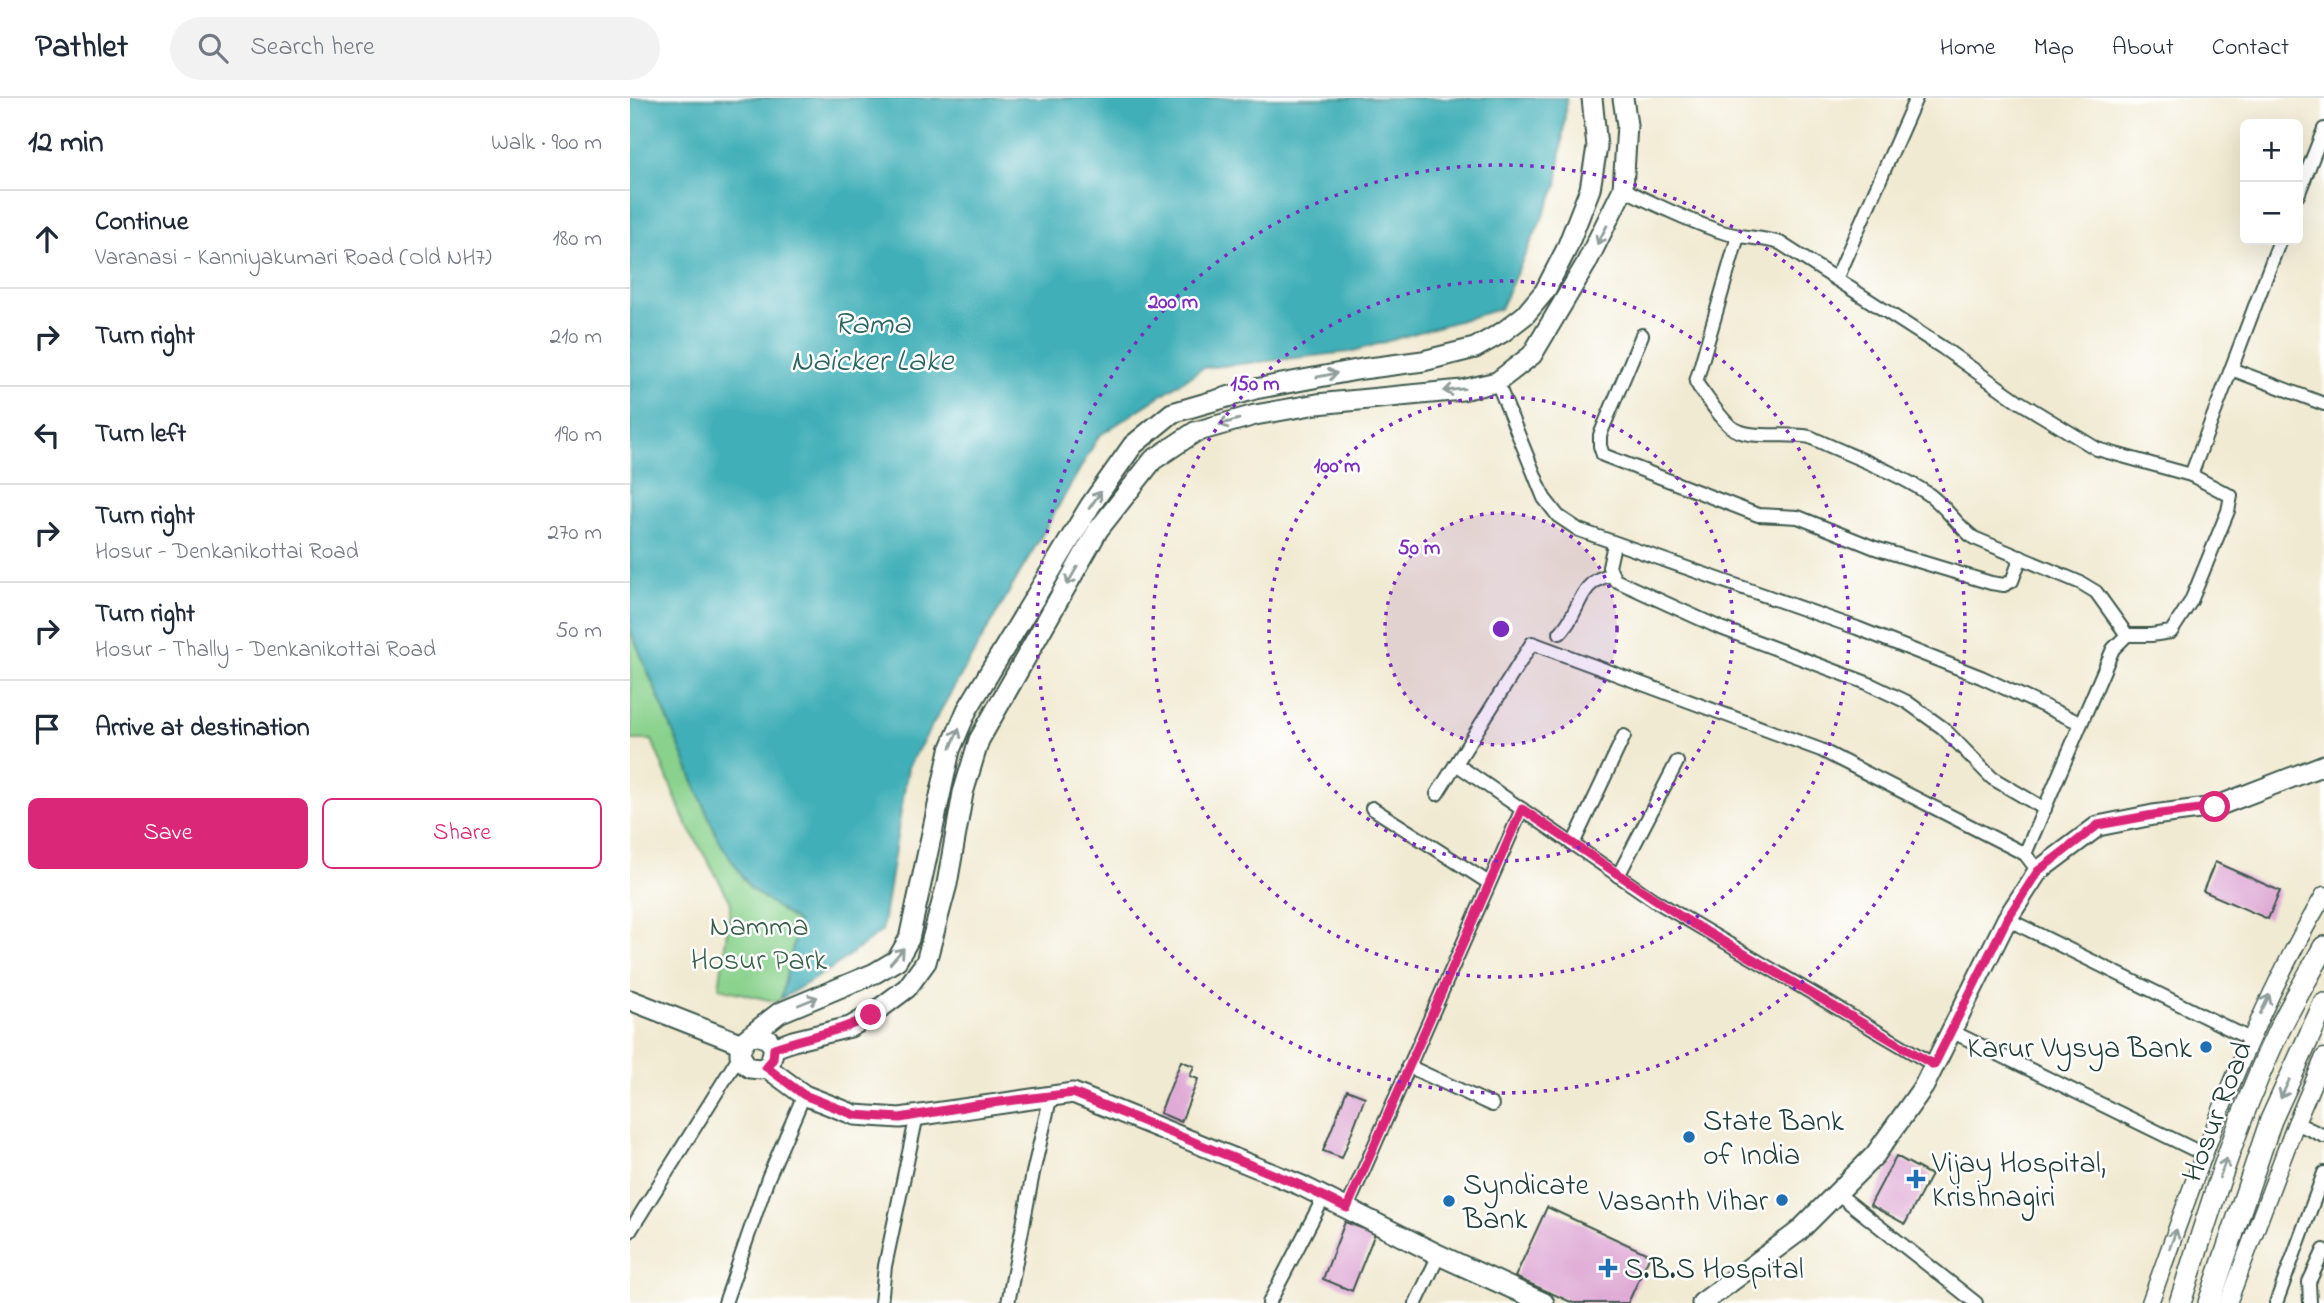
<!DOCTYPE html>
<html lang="en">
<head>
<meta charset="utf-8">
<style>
	:root { --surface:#fff; --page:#f2f2f3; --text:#1f2937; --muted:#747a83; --line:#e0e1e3; --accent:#db2777 }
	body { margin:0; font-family:"Indie Flower",sans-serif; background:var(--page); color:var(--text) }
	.controls { position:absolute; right:21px; top:21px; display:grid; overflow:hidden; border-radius:10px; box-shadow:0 7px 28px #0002 }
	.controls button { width:63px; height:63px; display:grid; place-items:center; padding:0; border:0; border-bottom:2px solid var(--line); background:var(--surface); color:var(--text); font:35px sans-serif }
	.stop { position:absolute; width:21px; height:21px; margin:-16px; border:5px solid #db2777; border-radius:50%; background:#fff }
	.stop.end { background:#db2777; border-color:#fff; box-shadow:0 2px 7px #0008 }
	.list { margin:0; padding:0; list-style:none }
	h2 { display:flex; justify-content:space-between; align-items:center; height:91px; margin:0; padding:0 28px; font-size:30px }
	h2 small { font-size:23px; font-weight:400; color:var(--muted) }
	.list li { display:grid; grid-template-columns:46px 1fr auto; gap:21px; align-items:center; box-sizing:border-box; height:98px; padding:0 28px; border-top:2px solid var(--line) }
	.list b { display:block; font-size:26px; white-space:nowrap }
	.list p { margin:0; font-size:23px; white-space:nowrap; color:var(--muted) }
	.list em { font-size:23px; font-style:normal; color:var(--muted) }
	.actions { display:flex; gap:14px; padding:21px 28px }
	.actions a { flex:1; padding:16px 0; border:2px solid var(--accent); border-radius:10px; text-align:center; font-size:24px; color:var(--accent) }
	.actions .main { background:var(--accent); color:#fff }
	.icon { flex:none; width:38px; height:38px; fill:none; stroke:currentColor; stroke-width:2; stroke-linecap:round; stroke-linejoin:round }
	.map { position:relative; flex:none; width:1694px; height:1205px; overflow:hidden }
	header { display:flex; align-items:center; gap:42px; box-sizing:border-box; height:98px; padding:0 35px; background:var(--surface); border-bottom:2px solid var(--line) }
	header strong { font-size:33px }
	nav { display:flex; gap:38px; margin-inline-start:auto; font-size:24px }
	.search { width:490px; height:63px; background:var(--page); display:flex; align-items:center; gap:18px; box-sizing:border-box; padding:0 24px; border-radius:38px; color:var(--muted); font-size:26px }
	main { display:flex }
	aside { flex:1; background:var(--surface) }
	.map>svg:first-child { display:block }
</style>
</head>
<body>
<header>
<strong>Pathlet</strong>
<div class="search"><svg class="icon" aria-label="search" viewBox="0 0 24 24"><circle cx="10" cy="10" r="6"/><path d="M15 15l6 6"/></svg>Search here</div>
<nav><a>Home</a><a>Map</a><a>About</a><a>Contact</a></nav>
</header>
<main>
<aside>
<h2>12 min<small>Walk · 900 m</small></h2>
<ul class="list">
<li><svg class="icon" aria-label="ahead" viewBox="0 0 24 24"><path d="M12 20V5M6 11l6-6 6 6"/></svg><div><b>Continue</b><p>Varanasi - Kanniyakumari Road (Old NH7)</p></div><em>180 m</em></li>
<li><svg class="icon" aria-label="right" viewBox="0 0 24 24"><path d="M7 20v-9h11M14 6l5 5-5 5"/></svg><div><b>Turn right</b></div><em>210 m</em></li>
<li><svg class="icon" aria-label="left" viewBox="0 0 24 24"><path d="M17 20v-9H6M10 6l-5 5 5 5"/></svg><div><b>Turn left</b></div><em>190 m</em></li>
<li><svg class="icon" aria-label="right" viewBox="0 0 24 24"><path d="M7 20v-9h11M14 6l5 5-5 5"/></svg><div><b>Turn right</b><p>Hosur - Denkanikottai Road</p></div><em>270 m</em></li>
<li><svg class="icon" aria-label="right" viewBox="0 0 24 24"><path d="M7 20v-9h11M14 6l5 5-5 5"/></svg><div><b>Turn right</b><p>Hosur - Thally - Denkanikottai Road</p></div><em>50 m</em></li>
<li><svg class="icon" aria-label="arrive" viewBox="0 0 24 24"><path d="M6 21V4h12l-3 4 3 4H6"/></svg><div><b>Arrive at destination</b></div></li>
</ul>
<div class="actions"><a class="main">Save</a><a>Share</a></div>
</aside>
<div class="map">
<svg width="1694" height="1205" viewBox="0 0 1694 1205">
	<rect width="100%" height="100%" fill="#fff"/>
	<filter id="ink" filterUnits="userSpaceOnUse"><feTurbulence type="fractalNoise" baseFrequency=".0143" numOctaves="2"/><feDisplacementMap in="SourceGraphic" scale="14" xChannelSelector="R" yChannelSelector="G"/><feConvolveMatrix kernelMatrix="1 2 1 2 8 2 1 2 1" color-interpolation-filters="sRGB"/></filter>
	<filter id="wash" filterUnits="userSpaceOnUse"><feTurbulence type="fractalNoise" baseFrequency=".00686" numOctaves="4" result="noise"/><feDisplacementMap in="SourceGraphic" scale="28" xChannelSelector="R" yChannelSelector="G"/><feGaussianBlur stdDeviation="1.57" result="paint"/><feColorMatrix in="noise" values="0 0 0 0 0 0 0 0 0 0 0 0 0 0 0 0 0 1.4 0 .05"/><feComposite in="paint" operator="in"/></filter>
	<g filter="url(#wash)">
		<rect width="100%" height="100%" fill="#f1ead2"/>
		<polygon fill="#89d18c" stroke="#548760" stroke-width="2" points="0,531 88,741 120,790 168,825 151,901 147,904 89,890 101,804 54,721 22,642 1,642"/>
		<polygon fill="#3fafb7" stroke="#2f7676" stroke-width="2" points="0,0 937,0 927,88 870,211 720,254 573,270 469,338 278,669 252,833 202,870 151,901 168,825 120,790 88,741 0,531"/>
		<g id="blocks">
			<g fill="#dfaad5">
				<polygon points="1585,764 1650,793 1638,821 1573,793"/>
				<polygon points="551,963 564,968 560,978 568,981 551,1024 530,1015"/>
				<polygon points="717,992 735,999 712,1060 693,1053"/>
				<polygon points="1266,1058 1301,1077 1275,1126 1240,1107"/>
				<polygon points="917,1109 1020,1157 998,1205 943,1205 885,1179"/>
				<polygon points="715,1124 745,1135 722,1193 693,1181"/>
			</g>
		</g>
	</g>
	<g filter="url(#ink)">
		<use href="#blocks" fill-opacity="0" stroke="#3e574c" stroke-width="2"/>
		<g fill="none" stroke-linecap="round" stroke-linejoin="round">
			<defs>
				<g id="minor">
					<path d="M993 91C1025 106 1058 123 1092 134 1112 140 1131 139 1150 145L1313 250 1388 303 1467 351 1561 377"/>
					<polyline points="1668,97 1694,31"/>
					<path d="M1108 138 1066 284 1069 289C1079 302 1088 317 1100 328 1116 343 1158 334 1180 339 1218 357 1262 372 1297 395 1316 408 1326 427 1344 440L1451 485 1466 494 1497 537"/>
					<polyline points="1206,181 1286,0"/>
					<polyline points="1012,237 970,337 970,348 973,357 1128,417 1168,419 1245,450 1361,485 1374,487 1382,483 1391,459"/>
					<polyline points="1601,271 1694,306"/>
					<polyline points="867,284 914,400 928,418 949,432 1227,530 1351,579 1450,625"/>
					<polyline points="984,446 979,469 985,482 1088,529 1237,585 1277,604 1313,630 1362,680 1415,711"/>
					<path d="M930 535C951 515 947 483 981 477"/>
					<polyline points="826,666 1024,802 1304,967"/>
					<polyline points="807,696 902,545 1191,652 1395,756"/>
					<polyline points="742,710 859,785"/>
					<polyline points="943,746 994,638"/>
					<polyline points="1408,773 1395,756 1483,551 1497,537 1521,537 1541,534 1561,503 1598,413 1601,398 1561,377 1650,142"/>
					<polyline points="988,778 1047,664"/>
					<polyline points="1377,821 1620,941"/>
					<polyline points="1321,933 1573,1056"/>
					<polyline points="778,968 862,1007"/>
					<polyline points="1666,1025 1694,1038"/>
					<polyline points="1207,1095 1346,1205"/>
					<polyline points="717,1110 892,711"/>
					<polyline points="0,1133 110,957"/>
					<polyline points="95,1205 138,1080 174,997"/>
					<polyline points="251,1205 255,1168 287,1017"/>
					<polyline points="378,1205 403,1075 421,997"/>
					<polyline points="639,1205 694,1099"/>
					<polyline points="786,1205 809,1157"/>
					<polyline points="1646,1205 1694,1075"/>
					<polyline points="1680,1205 1679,1184 1694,1152"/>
				</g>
				<g id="tertiary">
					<path d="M1520 1205C1570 1065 1618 925 1694 797"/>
					<polyline points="1598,1205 1666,1025 1694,959"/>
				</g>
				<g id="primary">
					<polyline points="0,902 112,946"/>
					<polyline points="121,938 127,937 138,941 144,950 140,966 131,971 120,970 116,967 110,957 110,952 116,941 149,915 245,875 267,862 279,841 320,652 337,612 460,408 503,347 542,315 573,306 625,291 732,271 793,263 845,250 873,234 895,217 915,193 936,152 960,91 967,49 962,0"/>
					<polyline points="144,950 163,943 220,929 241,917 277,890 296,864 317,786 333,695 349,642 468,432 523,362 565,334 625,317 687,306 832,292 867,284 902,257 956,166 993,91 997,27 993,0"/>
					<polyline points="136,969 174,997 225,1017 270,1020 443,995 670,1087 809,1157 914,1205"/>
					<polyline points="1072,1205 1168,1134 1245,1057 1294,988 1377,821 1408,773 1468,728 1523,717 1585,709 1694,667"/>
				</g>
				<g id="trunk">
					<path d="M1550 1205C1579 1113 1607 1021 1648 934 1662 905 1679 877 1694 849"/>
					<polyline points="1579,1205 1641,1022 1694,906"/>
				</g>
			</defs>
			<use href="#minor" stroke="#3e574c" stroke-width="16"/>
			<use href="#tertiary" stroke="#3e574c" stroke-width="19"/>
			<use href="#primary" stroke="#3e574c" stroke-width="23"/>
			<use href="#trunk" stroke="#3e574c" stroke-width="24"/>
			<use href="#minor" stroke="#fff" stroke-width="12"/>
			<use href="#tertiary" stroke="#fff" stroke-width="16"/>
			<use href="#primary" stroke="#fff" stroke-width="19"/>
			<use href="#trunk" stroke="#fff" stroke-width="21"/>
		</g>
		<defs><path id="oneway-shaft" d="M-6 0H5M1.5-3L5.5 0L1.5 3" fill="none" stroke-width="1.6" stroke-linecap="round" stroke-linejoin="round" transform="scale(1.75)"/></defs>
		<g stroke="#8f9e9a">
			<use href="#oneway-shaft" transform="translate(972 137) rotate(118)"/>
			<use href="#oneway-shaft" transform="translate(697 277) rotate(-11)"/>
			<use href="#oneway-shaft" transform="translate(824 292) rotate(173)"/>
			<use href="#oneway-shaft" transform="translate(599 324) rotate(164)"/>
			<use href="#oneway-shaft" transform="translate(465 402) rotate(-55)"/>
			<use href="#oneway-shaft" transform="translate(442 478) rotate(120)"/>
			<use href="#oneway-shaft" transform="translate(325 640) rotate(-67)"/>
			<use href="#oneway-shaft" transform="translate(267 858) rotate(-49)"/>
			<use href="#oneway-shaft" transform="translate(178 903) rotate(-22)"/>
			<use href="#oneway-shaft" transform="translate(1635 906) rotate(-64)"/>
			<use href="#oneway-shaft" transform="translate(1655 991) rotate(115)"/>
			<use href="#oneway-shaft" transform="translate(1593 1070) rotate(-70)"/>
			<use href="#oneway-shaft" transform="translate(1543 1141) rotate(-70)"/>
		</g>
	</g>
	<g fill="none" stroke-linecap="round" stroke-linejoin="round" filter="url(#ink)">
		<path stroke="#db2777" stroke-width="9" d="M241 917C210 935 177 938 144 950L143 961 136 969 174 997 225 1017 270 1020 345 1007 443 995 670 1087 717 1110 892 711 1053 820 1304 967 1377 821 1408 773 1468 727 1523 717 1585 709"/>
	</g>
	<circle cx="871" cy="531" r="116" fill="#7b2cbf" fill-opacity=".12"/>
	<g fill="none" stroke="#7b2cbf" stroke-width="3.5" stroke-dasharray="3.5 7">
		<circle cx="871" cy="531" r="116"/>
		<circle cx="871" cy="531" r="232"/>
		<circle cx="871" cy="531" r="348"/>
		<circle cx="871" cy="531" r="464"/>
	</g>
	<g fill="#1f6fb2" stroke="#fff" stroke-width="2.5">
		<circle cx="1576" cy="949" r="7"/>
		<circle cx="1059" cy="1039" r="7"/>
		<path d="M1282.5 1070.5h7v7h7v7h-7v7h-7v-7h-7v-7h7z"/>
		<circle cx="1152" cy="1102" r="7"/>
		<circle cx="819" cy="1103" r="7"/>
		<path d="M974.5 1159.5h7v7h7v7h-7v7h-7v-7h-7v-7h7z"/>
	</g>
	<g text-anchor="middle" stroke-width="5" stroke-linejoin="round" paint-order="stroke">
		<g font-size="30" fill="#3a624a" stroke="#fff">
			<text x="129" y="837">Namma<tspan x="129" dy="34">Hosur Park</tspan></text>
		</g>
		<g font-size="30" fill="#1f3d34" stroke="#fff" text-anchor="start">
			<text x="1562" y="959" text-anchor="end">Karur Vysya Bank</text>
			<text x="1073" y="1032">State Bank<tspan x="1073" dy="34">of India</tspan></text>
			<text x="1302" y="1074">Vijay Hospital,<tspan x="1302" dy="34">Krishnagiri</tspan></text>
			<text x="833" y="1096">Syndicate<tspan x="833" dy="34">Bank</tspan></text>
			<text x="1138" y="1112" text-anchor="end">Vasanth Vihar</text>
			<text x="994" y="1180">S.B.S Hospital</text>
		</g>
		<g font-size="30" fill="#1f3d34" stroke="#fff">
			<text transform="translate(1586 1013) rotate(-69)" y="10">Hosur Road</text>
		</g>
		<g font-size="32" font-style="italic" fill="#2a6562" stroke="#fff">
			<text x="242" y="235">Rama<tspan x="242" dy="37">Naicker Lake</tspan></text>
		</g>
	</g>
	<circle cx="871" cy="531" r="10" fill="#7b2cbf" stroke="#fff" stroke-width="3.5"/>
	<g font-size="21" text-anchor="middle" font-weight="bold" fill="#7b2cbf" stroke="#fff" stroke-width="5" stroke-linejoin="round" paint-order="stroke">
		<text x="543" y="210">200 m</text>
		<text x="625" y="292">150 m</text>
		<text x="707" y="374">100 m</text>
		<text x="789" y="456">50 m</text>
	</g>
</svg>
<div class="controls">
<button>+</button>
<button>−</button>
</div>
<div class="stop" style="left:1585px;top:709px"></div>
<div class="stop end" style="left:241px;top:917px"></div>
</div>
</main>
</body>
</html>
